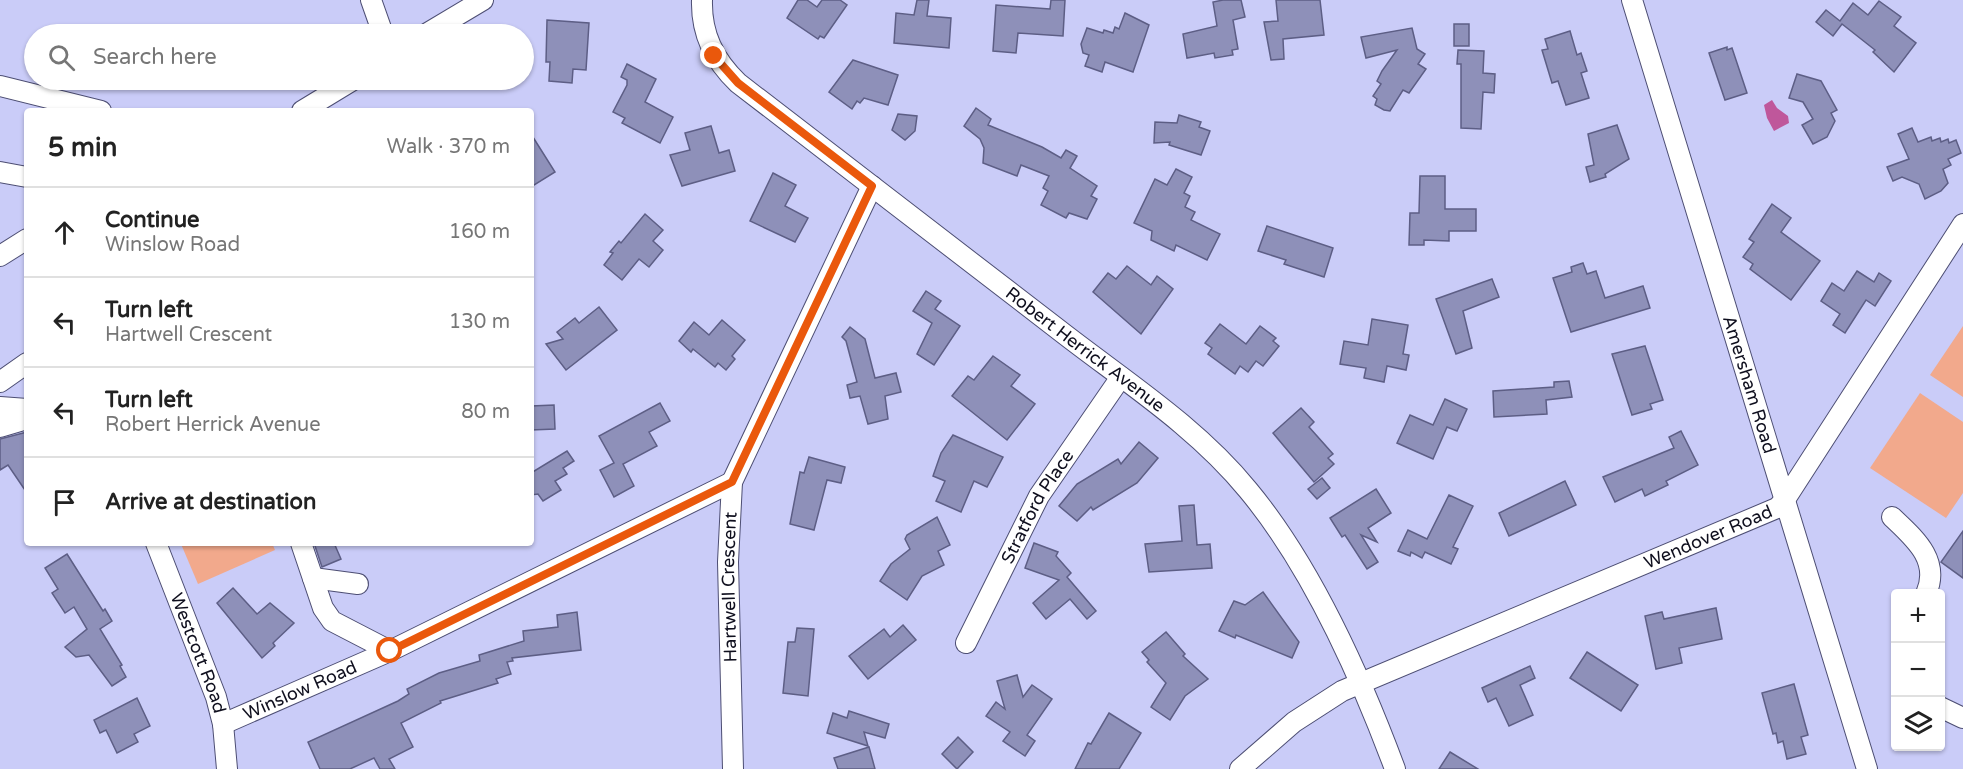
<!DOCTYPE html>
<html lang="en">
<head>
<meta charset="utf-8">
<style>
	:root { --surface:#fff; --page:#f6f6f6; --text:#222; --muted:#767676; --line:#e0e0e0 }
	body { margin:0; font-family:"Varela Round",sans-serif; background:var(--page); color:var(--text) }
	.controls { position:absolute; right:18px; bottom:18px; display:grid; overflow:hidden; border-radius:6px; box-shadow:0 2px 4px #0004 }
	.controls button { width:54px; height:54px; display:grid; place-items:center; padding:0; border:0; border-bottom:2px solid var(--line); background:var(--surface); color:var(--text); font:30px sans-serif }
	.stop { position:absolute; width:18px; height:18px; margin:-14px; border:4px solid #ea580c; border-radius:50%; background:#fff }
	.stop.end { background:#ea580c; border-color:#fff; box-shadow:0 2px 6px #0008 }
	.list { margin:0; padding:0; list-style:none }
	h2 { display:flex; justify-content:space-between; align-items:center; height:78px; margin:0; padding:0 24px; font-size:26px }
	h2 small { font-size:20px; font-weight:400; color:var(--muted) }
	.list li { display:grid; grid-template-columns:39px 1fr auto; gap:18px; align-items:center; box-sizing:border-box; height:90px; padding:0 24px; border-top:2px solid var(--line) }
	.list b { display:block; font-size:22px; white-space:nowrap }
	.list p { margin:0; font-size:20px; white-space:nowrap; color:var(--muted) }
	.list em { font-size:20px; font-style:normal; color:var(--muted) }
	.icon { flex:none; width:33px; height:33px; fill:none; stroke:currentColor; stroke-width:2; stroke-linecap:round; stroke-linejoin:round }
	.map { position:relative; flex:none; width:1963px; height:769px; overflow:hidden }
	.search { position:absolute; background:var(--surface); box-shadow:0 2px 4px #0004; left:24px; top:24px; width:510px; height:66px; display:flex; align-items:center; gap:15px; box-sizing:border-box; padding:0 21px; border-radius:33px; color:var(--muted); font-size:22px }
	.panel { position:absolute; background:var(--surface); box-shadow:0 2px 4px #0004; left:24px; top:108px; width:510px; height:438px; border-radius:6px }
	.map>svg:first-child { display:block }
</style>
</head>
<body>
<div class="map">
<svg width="1963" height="769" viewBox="0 0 1963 769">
	<rect width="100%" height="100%" fill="#caccf8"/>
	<g fill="#f2a98c">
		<polygon points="1963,326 1963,397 1930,375"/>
		<polygon points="1920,393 1963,422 1963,493 1946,518 1870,468"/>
		<polygon points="272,543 275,550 198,584 181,544"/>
	</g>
	<polygon fill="#bf579b" points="1772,100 1777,108 1788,116 1789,123 1774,131 1767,118 1764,105"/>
	<g fill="#8e90b9" stroke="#5d5e85" stroke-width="1.5">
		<polygon points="798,0 807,0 817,7 822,0 840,0 847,5 824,38 820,36 818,39 787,18"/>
		<polygon points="917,0 929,0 927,16 951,18 949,48 894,43 896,13 914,15"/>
		<polygon points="1051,0 1065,0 1063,36 1018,33 1016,53 993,51 996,5 1050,9"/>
		<polygon points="1223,0 1241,0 1245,17 1233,20 1238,49 1232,50 1233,55 1215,58 1214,53 1187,58 1183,34 1217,26 1213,2"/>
		<polygon points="1276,0 1320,0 1324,35 1283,39 1284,59 1271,60 1264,22 1278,21"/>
		<polygon points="1879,1 1901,17 1894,26 1916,43 1894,72 1873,52 1875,50 1842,24 1833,36 1816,22 1826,10 1840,21 1853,3 1868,15"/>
		<polygon points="1125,13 1149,25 1133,72 1105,62 1102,72 1085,66 1089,55 1083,53 1081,44 1087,28 1103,33 1104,30 1113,33 1115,27 1119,29"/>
		<polygon points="547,20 589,23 586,70 573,69 572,83 549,81 550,62 546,62"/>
		<rect x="1454" y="24" width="15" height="22"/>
		<polygon points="1412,28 1417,49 1425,54 1418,64 1426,69 1409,93 1403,90 1390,111 1384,110 1375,105 1377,99 1373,96 1381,84 1377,81 1382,71 1397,50 1366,58 1361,37"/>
		<polygon points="1570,31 1577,55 1581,53 1587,71 1581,73 1589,98 1566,105 1558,81 1552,83 1542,50 1548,49 1545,39"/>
		<polygon points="1727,47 1727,50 1732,48 1747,93 1725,100 1709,53"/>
		<polygon points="1458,50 1484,51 1483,73 1495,74 1494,93 1483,92 1481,129 1461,128 1461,64 1457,64"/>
		<polygon points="853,60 898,75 888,105 864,98 860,103 857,101 852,109 829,92"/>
		<polygon points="627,64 656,79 645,102 673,117 660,143 622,123 625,118 613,112 627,85 627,80 621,77"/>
		<polygon points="1797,74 1821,81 1837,110 1831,113 1835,121 1827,137 1813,144 1802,125 1813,119 1803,102 1789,98"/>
		<polygon points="976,108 991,119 988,125 1042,147 1061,158 1066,150 1077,156 1070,168 1097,186 1091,196 1097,199 1087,219 1069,213 1066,218 1041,205 1048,191 1043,188 1049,176 1021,165 1017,176 983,163 984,148 980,139 964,126"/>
		<polygon points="898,114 917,116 915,131 905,140 892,130"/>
		<polygon points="1179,115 1201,122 1199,127 1210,131 1201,155 1169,145 1170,142 1154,143 1155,122 1177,123"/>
		<polygon points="1617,125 1629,159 1605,174 1606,177 1590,182 1586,167 1594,165 1588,134"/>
		<polygon points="711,126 719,153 729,150 735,171 682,186 670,155 690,150 685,133"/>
		<polygon points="1912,128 1918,142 1931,137 1932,141 1940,138 1941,142 1948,139 1949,143 1956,140 1961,153 1948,159 1951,165 1943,169 1948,183 1941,191 1925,199 1919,184 1902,177 1893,181 1887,167 1909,159 1898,134"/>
		<polygon points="531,134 555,172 531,187"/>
		<polygon points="1176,169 1192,177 1184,193 1190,196 1185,207 1195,212 1191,220 1220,234 1207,260 1176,245 1174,251 1151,240 1152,231 1134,223 1155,179 1167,185"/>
		<polygon points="773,173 796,185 785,206 808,218 795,242 750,221"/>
		<polygon points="1420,176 1445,176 1445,209 1476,209 1476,231 1449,231 1449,241 1424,240 1424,245 1409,245 1410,213 1419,213"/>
		<polygon points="1772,204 1791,218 1781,232 1820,261 1791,300 1750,269 1753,264 1743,257 1754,242 1749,239"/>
		<polygon points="645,214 663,230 653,241 663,250 649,267 639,259 622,280 604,265 613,253 610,252 619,241 621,243"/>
		<polygon points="1267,226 1333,248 1324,277 1284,264 1286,260 1258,251"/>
		<polygon points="1583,263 1587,274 1596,271 1605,298 1643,286 1650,308 1571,332 1553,278 1572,272 1571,267"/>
		<polygon points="1127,266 1151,285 1157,276 1173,289 1141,334 1093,292 1108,273 1116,279"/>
		<polygon points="1857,271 1874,282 1879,273 1891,281 1875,306 1866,300 1845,333 1833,325 1840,314 1821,301 1832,283 1844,291"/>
		<polygon points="1492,279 1499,297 1463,311 1472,348 1456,354 1436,299"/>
		<polygon points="926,291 941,301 935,309 960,326 934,365 917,354 932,323 913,311"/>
		<polygon points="599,307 617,330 566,370 546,344 563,339 557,332 575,318 579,323"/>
		<polygon points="1372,319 1408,325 1403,354 1409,355 1406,370 1387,366 1384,382 1364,378 1366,368 1340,364 1344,341 1368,345"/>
		<polygon points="722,320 745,340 732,356 735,359 726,370 718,363 715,367 693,349 691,352 679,341 694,322 709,335"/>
		<polygon points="1220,324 1246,344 1260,326 1276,338 1273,341 1279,346 1263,366 1256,361 1248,372 1240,366 1235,374 1208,354 1212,348 1205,343"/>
		<polygon points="850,327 865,339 875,378 896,373 901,392 885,396 888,419 868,424 860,396 850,398 847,385 857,382 846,341 842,337"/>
		<polygon points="1645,346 1663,400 1650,404 1652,409 1632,415 1612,354"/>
		<polygon points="993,356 1020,375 1011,386 1035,404 1007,440 952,396 968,376 974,380"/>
		<polygon points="1569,381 1572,397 1546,400 1547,414 1494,417 1493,391 1554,387 1554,382"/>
		<polygon points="1445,399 1467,409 1457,431 1447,427 1433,459 1397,443 1410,415 1433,425"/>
		<polygon points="660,403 670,421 649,432 657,446 623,464 634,486 614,497 600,470 614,463 599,436"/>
		<polygon points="554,405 555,429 531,430 531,406"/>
		<polygon points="1301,408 1314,422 1309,427 1333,454 1328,458 1334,464 1314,482 1273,433"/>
		<polygon points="1681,431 1698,465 1666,481 1668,485 1645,496 1642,489 1615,502 1603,477 1674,448 1669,437"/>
		<polygon points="27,432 27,493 8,465 0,470 0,439"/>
		<polygon points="953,435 1003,457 987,487 974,481 961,512 936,501 945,481 933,476 941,453"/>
		<polygon points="1139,442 1158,458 1137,483 1093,510 1091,507 1077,521 1059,506 1077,484 1118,459 1121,464"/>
		<polygon points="567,451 574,461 563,468 567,474 555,481 561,490 543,501 538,494 531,495 531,473"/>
		<polygon points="809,457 845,467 841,483 827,480 814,530 790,524 800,472 804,473"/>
		<polygon points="1322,478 1330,488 1317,499 1308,489"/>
		<polygon points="1565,481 1576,505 1509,536 1499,513"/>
		<polygon points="1376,489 1391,513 1368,528 1377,542 1361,535 1378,562 1367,569 1345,535 1342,537 1330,518"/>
		<polygon points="1449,495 1473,506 1453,547 1458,549 1451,564 1425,552 1422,558 1411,552 1410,556 1398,551 1408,530 1427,539"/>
		<polygon points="1194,505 1197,545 1210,544 1212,568 1149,572 1145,544 1182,541 1179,506"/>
		<polygon points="937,517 950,545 938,551 944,565 922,576 907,600 880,581 891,564 910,549 905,539 907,535"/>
		<polygon points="1963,531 1963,578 1941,562"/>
		<polygon points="314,543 334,543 341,559 322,567"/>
		<polygon points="1034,543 1058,552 1056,556 1071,573 1067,577 1096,611 1087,619 1070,599 1046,619 1033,603 1059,580 1025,568"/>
		<polygon points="67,554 103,611 105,609 112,621 100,629 122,665 120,666 126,677 112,686 89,655 76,657 65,647 87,629 74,607 65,613 52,593 58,589 45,568"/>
		<polygon points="233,588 257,614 270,603 294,623 273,643 275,646 262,658 217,603"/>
		<polygon points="1263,592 1299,642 1292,658 1236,635 1235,638 1219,631 1234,601 1245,605"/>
		<polygon points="1716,608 1722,639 1679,648 1682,663 1656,669 1645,616 1662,612 1664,619"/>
		<polygon points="577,612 581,650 512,658 513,661 507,662 511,674 496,679 498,683 440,701 441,703 401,723 413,747 389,759 395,769 380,769 374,758 350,769 320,769 308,742 398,701 409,694 407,689 439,673 480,661 479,655 524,641 523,631 558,627 557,615"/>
		<polygon points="903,625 916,640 868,679 849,656 884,629 890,637"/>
		<polygon points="797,628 814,629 808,696 783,693 788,642 795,642"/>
		<polygon points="1166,632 1185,654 1183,656 1208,679 1185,696 1170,720 1151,707 1166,683 1147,662 1149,660 1142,652"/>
		<polygon points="1587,652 1638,685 1621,711 1570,678"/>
		<polygon points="1530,666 1535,678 1520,685 1533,715 1509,726 1496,698 1488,702 1482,688"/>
		<polygon points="1017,675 1023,697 1032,685 1052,699 1027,735 1035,741 1025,756 1003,741 1010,732 986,716 996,702 1005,709 997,681"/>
		<polygon points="1794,684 1808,735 1801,737 1806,754 1787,759 1783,741 1778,743 1776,733 1773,734 1762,693"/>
		<polygon points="137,698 150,726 134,734 138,742 117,753 106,730 100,733 94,720"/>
		<polygon points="849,711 889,724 885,738 864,732 868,746 827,733 833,713 847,718"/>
		<polygon points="1109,713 1141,733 1119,769 1075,769 1088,743 1091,744"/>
		<polygon points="958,737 973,752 957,769 942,754"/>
		<polygon points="869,747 875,769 838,769 834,758"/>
		<polygon points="1450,752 1478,769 1439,769"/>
	</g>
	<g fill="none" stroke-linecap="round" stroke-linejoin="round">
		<defs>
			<g id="minor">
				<polyline points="371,0 383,34"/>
				<path id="s1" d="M702 0C701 34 714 60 738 83 845 165 952 248 1059 330 1123 380 1196 426 1248 490 1312 567 1360 675 1395 769"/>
				<path id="s2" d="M1632 0 1867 769"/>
				<polyline points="426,34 483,0"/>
				<polyline points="0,86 101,111"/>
				<polyline points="302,111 353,80"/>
				<polyline points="0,172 27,177"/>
				<polyline points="0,256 27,239"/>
				<polyline points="0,382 27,363"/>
				<polyline points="0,407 27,409"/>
				<polyline points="0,427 27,419"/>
				<path d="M1892 517C1914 538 1941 560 1926 594"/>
				<path id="s3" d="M156 543 216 697 223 724 227 769"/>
				<polyline points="301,543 323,608 332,621 390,651"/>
				<polyline points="313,578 358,584"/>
				<path id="s4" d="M966 643 1039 496 1121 377"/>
				<polyline points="1940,707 1963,718"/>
				<path id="s5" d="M223 724 390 651 732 482"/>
				<path id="s6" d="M733 769 728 562 732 482 872 186"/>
				<path id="s7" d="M1240 769 1294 722 1342 691 1777 508 1784 501 1963 224"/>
			</g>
		</defs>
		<use href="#minor" stroke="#4d4e73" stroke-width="22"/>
		<use href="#minor" stroke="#fff" stroke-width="20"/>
	</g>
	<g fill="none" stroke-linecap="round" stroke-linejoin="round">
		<polyline stroke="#ea580c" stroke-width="8" points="390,651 732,482 872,186 738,83 714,56"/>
	</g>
	<g text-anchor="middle" stroke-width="5" stroke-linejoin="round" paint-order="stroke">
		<g font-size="18" fill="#0f0f1e" stroke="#d8dafe">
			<text dy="6" stroke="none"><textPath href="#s1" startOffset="531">Robert Herrick Avenue</textPath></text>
			<text dy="6" stroke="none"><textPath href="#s2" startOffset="402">Amersham Road</textPath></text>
			<text dy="6" stroke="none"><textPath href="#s4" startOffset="154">Stratford Place</textPath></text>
			<text dy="6" stroke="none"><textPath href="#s7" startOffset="526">Wendover Road</textPath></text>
			<text dy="6" stroke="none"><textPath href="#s6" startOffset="182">Hartwell Crescent</textPath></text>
			<text dy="6" stroke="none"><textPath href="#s3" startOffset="118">Westcott Road</textPath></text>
			<text dy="6" stroke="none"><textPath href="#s5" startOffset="84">Winslow Road</textPath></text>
		</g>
	</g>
</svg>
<div class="controls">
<button>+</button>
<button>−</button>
<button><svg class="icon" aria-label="layers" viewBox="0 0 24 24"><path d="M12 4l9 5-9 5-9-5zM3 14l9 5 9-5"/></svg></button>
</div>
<div class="stop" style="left:390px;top:651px"></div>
<div class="stop end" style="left:714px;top:56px"></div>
<div class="search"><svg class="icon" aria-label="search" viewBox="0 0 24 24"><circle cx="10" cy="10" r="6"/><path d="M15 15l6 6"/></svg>Search here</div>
<section class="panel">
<h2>5 min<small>Walk · 370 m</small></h2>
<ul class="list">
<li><svg class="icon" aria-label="ahead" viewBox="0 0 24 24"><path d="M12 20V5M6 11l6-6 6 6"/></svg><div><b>Continue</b><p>Winslow Road</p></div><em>160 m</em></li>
<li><svg class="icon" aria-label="left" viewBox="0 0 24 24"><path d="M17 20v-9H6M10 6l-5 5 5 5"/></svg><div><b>Turn left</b><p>Hartwell Crescent</p></div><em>130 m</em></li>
<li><svg class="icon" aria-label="left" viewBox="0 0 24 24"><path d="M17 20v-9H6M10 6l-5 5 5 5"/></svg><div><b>Turn left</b><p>Robert Herrick Avenue</p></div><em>80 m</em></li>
<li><svg class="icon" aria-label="arrive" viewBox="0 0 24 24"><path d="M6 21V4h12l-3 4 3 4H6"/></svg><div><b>Arrive at destination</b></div></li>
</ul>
</section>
</div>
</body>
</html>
